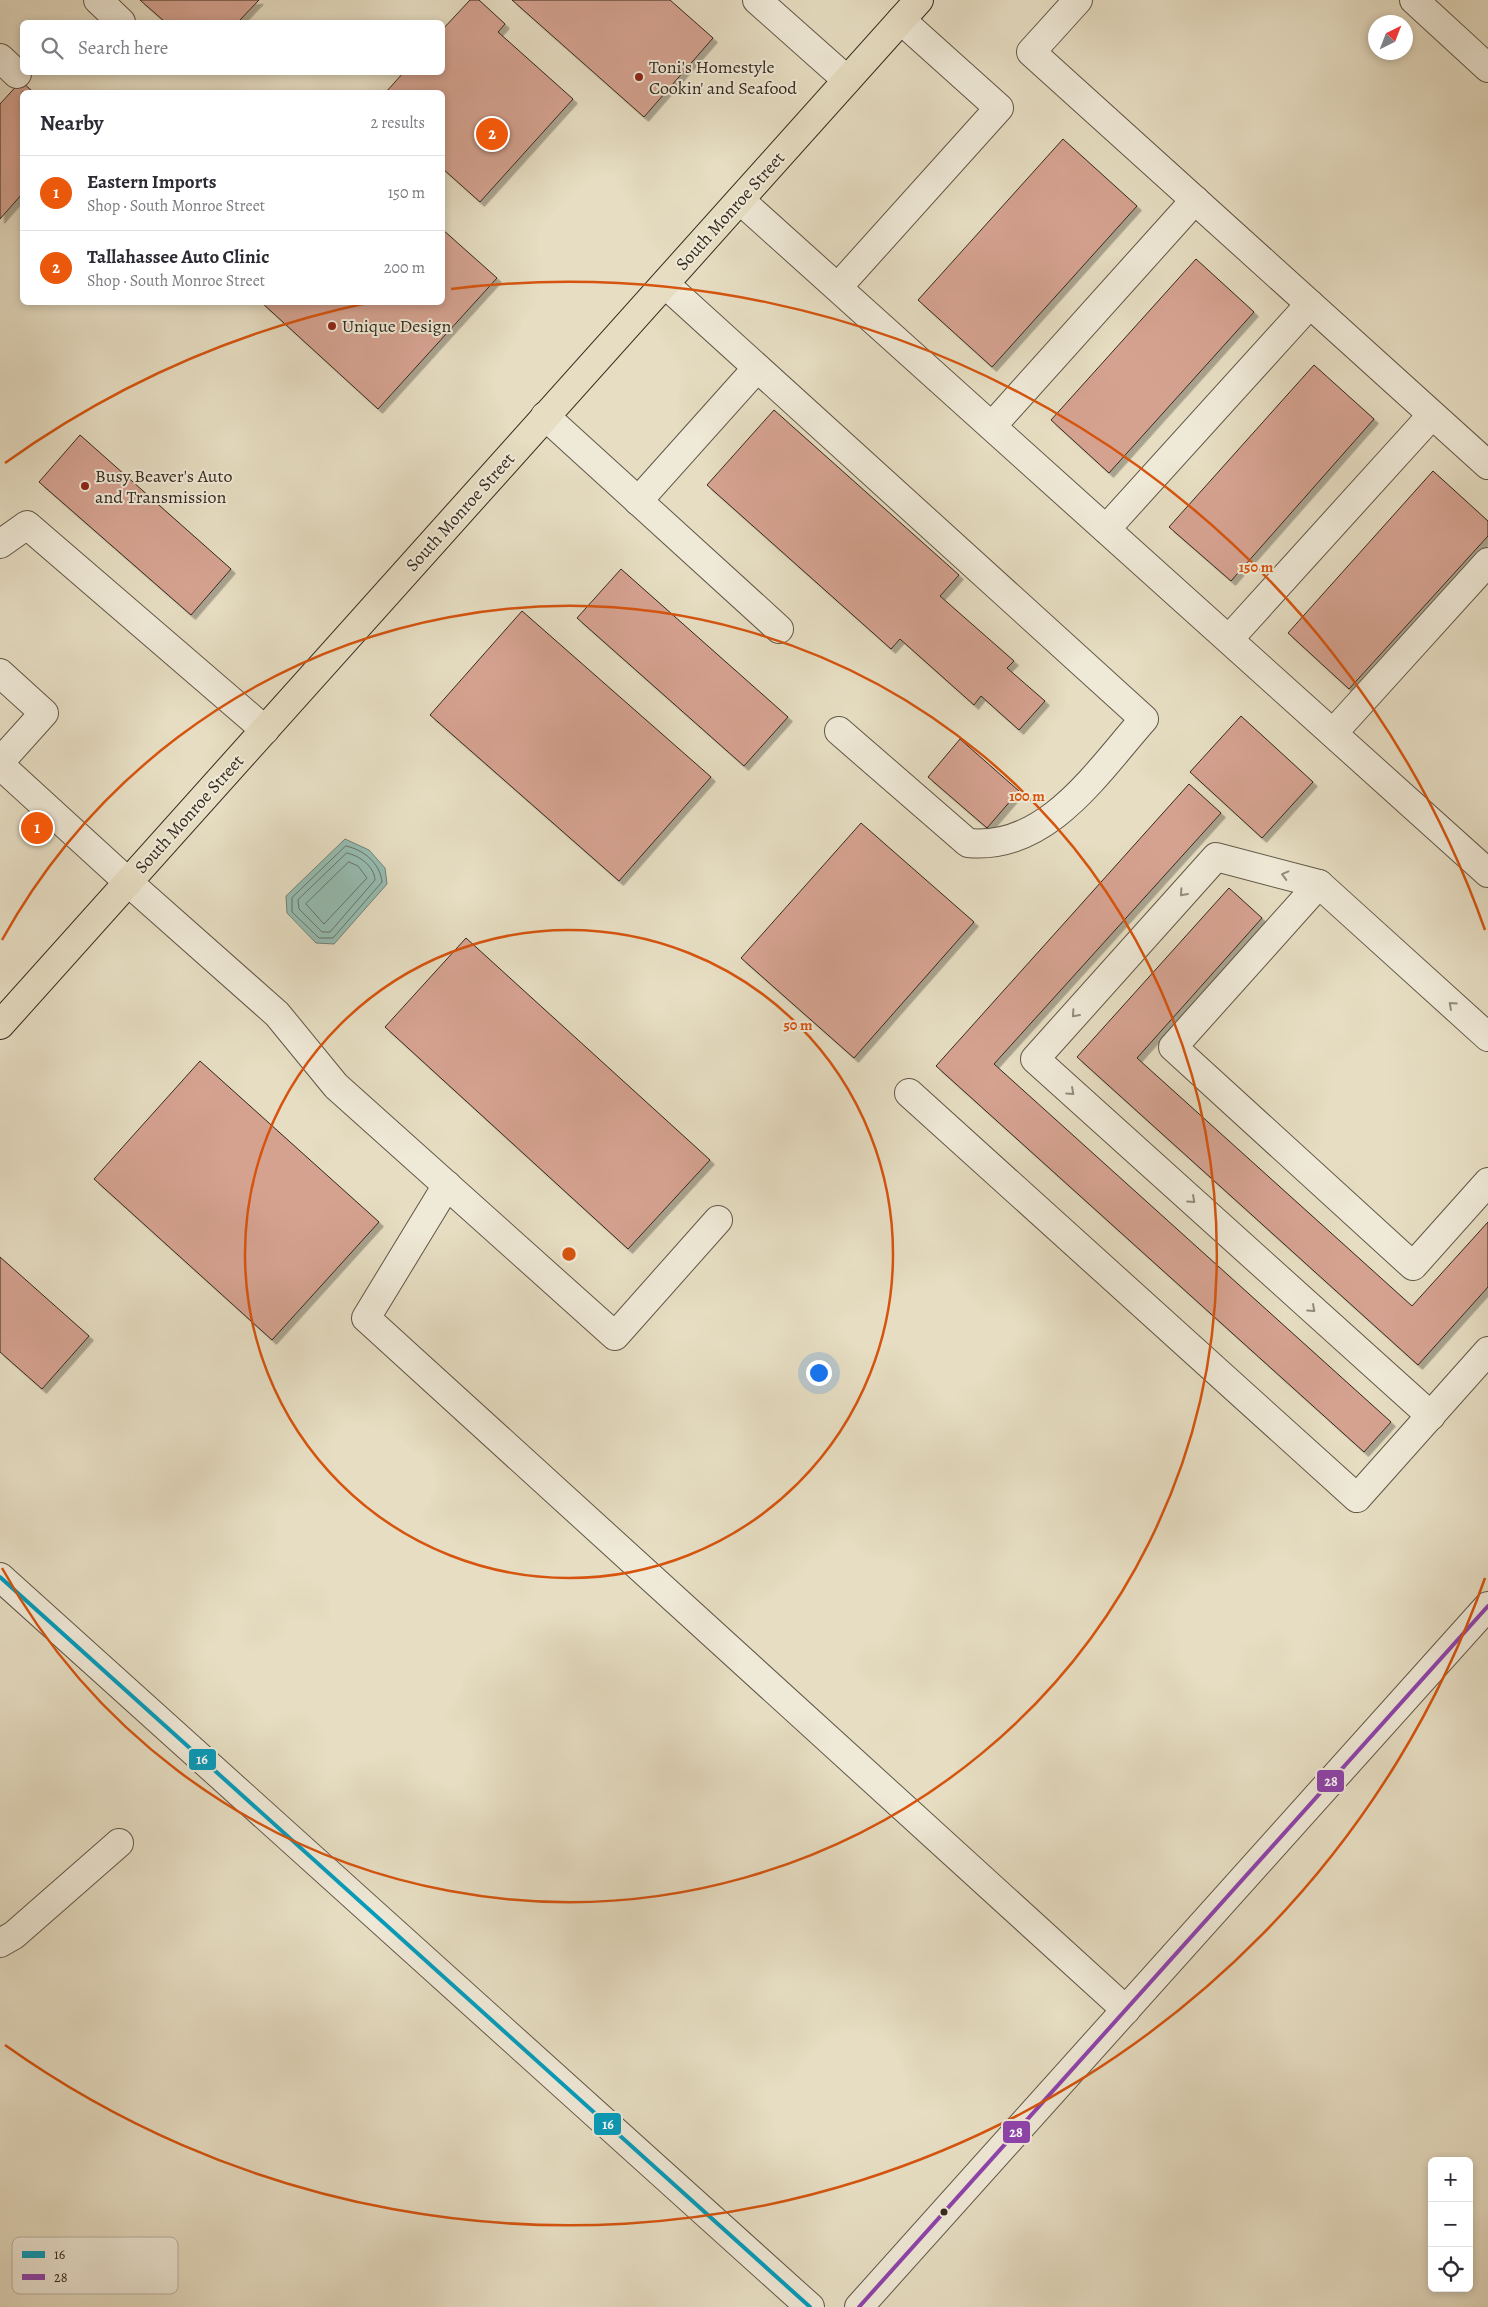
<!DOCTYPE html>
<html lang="en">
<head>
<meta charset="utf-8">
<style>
	:root { --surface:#fff; --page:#f7f7f7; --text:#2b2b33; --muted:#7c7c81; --line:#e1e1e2; --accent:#ea580c }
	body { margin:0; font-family:Alegreya,serif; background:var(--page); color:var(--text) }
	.controls { position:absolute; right:15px; bottom:15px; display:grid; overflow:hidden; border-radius:8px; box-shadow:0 2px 8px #0003 }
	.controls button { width:45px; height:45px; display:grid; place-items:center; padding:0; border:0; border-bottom:1px solid var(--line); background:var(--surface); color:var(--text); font:25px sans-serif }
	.compass { position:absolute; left:1368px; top:15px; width:45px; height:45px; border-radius:50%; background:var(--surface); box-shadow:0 2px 8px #0003; rotate:42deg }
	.you { position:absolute; left:818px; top:1372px; width:18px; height:18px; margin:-12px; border:4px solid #fff; border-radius:50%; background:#1a73e8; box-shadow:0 0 0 8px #1a73e833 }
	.badge { display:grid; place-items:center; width:32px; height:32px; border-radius:50%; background:var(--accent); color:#fff; font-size:16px; font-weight:700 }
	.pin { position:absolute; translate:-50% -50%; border:2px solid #fff; box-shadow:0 1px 5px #0006 }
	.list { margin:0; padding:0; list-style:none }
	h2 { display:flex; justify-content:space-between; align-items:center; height:65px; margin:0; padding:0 20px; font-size:21px }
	h2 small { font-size:16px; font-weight:400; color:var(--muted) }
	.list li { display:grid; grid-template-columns:32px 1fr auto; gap:15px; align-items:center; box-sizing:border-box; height:75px; padding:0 20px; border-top:1px solid var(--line) }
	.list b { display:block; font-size:19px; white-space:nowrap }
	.list p { margin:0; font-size:16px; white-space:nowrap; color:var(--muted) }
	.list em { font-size:16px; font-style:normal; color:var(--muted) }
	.icon { flex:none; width:28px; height:28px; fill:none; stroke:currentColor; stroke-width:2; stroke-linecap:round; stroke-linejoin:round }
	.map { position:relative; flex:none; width:1488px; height:2307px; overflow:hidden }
	.search { position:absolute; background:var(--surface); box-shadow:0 2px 8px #0003; left:20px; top:20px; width:425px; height:55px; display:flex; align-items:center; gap:12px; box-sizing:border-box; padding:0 18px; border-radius:8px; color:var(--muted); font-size:19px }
	.panel { position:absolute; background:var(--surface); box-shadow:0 2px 8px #0003; left:20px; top:90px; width:425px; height:215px; border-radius:8px }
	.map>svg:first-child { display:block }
</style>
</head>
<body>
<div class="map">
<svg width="1488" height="2307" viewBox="0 0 1488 2307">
	<defs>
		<filter id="shadow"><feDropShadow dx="4.5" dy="4.5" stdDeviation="0" flood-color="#0004"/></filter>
	</defs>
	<rect width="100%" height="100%" fill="#e6ddc2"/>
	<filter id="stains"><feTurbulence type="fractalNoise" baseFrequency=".004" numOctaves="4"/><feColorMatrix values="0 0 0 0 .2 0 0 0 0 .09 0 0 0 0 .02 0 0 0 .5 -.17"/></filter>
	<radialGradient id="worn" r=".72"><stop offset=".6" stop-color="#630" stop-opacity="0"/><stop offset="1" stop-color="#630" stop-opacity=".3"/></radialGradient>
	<polygon fill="#96bcb1" stroke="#708276" points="345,839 369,850 385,868 387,884 334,944 316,943 287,913 286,896"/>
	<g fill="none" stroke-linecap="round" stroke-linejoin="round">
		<g stroke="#667368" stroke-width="1">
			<path d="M346 846C364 850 380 863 382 882L333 938H319L292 912V898Z"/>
			<path d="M347 853C360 856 374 866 375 880L330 932H322L299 909 298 900Z"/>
			<polygon points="349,862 358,866 367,878 324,924 306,904"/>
		</g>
	</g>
	<g fill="#d5a290" stroke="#362a1e" filter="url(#shadow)">
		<polygon points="140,0 259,0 238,22 165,22"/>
		<polygon points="470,0 479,0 505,24 498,32 573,99 480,202 442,168 442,92 386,92 404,72 442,72 442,30"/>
		<polygon points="512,0 670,0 713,38 644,117"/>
		<polygon points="21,81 33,92 22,92 22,194 0,219 0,104"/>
		<polygon points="1063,139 1137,206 992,367 918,300"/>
		<polygon points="442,229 497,278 378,409 261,302 442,302"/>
		<polygon points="1196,259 1254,312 1109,473 1051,420"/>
		<polygon points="1314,365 1374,419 1231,581 1169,527"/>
		<polygon points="774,410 959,575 940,596 1014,661 1007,668 1045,701 1019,730 981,696 974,705 900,639 891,649 707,485"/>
		<polygon points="80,435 231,569 191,615 39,482"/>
		<polygon points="1433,471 1488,521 1488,536 1349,689 1288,633"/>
		<polygon points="621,569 788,717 744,766 577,618"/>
		<polygon points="522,611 711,777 619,881 430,715"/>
		<polygon points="1241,716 1313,782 1262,838 1190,772"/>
		<polygon points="960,739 1019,791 987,828 928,777"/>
		<polygon points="1189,784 1221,813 994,1064 1391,1422 1364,1452 936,1066"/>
		<polygon points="861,823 974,922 854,1058 741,958"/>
		<polygon points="1229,888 1262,918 1137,1058 1412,1306 1488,1222 1488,1287 1418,1365 1077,1057"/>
		<polygon points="466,938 710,1160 628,1249 385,1027"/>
		<polygon points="200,1061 379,1222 272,1340 94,1179"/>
		<polygon points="0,1257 89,1336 42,1389 0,1352"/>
	</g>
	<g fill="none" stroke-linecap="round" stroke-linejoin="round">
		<defs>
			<g id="minor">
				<polyline points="98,0 121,22"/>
				<polyline points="757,0 847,80"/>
				<polyline points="1078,0 1031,52 1488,465"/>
				<polyline points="1414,0 1488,68"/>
				<polyline points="0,58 17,74"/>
				<polyline points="740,200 1488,873"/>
				<path d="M665 284 1144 719C1097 772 1047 851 968 843L839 731"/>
				<polyline points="838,287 999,108 901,20"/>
				<polyline points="545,416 779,629"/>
				<polyline points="992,426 1195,200"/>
				<polyline points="638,501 757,368"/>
				<polyline points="1106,529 1310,304"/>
				<polyline points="0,544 27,525 265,730"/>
				<polyline points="1229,639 1432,415"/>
				<polyline points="0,673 44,713 0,762"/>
				<polyline points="1333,733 1488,562"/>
				<polyline points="0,765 128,882 277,1014 336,1086 615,1336 718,1220"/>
				<polyline points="1319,884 1173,1047 1413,1266 1488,1182"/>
				<polyline points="909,1093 1357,1498 1488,1351"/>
				<polyline points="447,1185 366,1318 1126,2010"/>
				<polyline points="1431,1416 1035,1059 1216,857 1319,884 1488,1037"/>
				<polyline points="0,1577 810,2307"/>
				<polyline points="0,1943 14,1935 119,1843"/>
				<polyline points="859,2307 1488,1606"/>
			</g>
			<polyline id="major" points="0,1025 919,0"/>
		</defs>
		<use href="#minor" stroke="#625747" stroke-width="30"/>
		<use href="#major" stroke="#362a1e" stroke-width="30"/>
		<use href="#minor" stroke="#efe9d7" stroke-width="28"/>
		<use href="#major" stroke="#e6ddc2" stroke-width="28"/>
		<defs>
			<polyline id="bus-1" points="0,1577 810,2307"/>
			<polyline id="bus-2" points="859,2307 1488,1606"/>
		</defs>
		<use href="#bus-1" stroke="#efe9d7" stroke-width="8"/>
		<use href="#bus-2" stroke="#efe9d7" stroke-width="8"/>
		<use href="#bus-1" stroke="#059cbc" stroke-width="4"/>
		<use href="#bus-2" stroke="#8e44ad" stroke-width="4"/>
	</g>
	<defs><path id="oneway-chevron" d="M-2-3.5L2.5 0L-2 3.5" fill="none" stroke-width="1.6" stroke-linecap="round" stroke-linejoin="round" transform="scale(1.25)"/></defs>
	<g stroke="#928a7a">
		<use href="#oneway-chevron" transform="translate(1285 875) rotate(-165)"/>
		<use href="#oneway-chevron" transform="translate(1183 893) rotate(132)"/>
		<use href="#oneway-chevron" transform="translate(1452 1005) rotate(-138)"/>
		<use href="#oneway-chevron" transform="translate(1075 1014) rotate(132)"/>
		<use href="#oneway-chevron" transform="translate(1071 1092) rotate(42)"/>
		<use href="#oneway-chevron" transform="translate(1192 1200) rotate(42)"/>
		<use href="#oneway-chevron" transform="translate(1312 1309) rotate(42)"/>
	</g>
	<g fill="none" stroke="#d6540e" stroke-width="2.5">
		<circle cx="569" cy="1254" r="324"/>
		<path d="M2 940A648 648 0 1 1 2 1568"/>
		<path d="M1485 1578A972 972 0 0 1 5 2045M5 463A972 972 0 0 1 367 303M451 289A972 972 0 0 1 1485 930"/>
	</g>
	<g fill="#8f2418" stroke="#efe9d7" stroke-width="2">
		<circle cx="639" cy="77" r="5"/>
		<circle cx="332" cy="326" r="5"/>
		<circle cx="85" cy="486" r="5"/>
	</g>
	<circle fill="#362a1e" stroke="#efe9d7" stroke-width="2" cx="944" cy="2212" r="4.5"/>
	<g text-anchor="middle" stroke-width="4" stroke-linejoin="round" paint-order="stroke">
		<g font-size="18" fill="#362a1e" stroke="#efe9d7" text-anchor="start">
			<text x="649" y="73">Toni's Homestyle<tspan x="649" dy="21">Cookin' and Seafood</tspan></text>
			<text x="342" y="332">Unique Design</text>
			<text x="95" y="482">Busy Beaver's Auto<tspan x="95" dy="21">and Transmission</tspan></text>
		</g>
		<g font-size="18" fill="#362a1e" stroke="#efe9d7">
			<text transform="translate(730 211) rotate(-48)" y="6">South Monroe Street</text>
			<text transform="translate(460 512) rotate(-48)" y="6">South Monroe Street</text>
			<text transform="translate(189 814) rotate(-48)" y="6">South Monroe Street</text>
		</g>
	</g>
	<rect x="12" y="2237" width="166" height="57" rx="8" fill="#efe9d7" stroke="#b8b0a0" stroke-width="1"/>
	<rect x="22" y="2251" width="23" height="7" fill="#059cbc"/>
	<rect x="22" y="2274" width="23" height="6" fill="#8e44ad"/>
	<g font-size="14" fill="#362a1e">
		<text x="54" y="2259">16</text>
		<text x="54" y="2282">28</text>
	</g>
	<circle cx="569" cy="1254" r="8" fill="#d6540e" stroke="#efe9d7" stroke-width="2.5"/>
	<g font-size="15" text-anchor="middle" font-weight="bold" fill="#d6540e" stroke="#efe9d7" stroke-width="4" stroke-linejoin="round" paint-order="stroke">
		<text x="1256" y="572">150 m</text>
		<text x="1027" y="801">100 m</text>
		<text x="798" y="1030">50 m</text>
	</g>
	<g stroke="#efe9d7" stroke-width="2">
		<rect x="188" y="1748" width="29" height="23" rx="5" fill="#059cbc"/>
		<rect x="1316" y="1769" width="29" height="24" rx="5" fill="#8e44ad"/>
		<rect x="593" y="2112" width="29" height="24" rx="5" fill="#059cbc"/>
		<rect x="1002" y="2120" width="29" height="24" rx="5" fill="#8e44ad"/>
	</g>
	<g font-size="14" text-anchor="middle" font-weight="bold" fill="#fff">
		<text x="202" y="1764">16</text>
		<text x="1331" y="1786">28</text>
		<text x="608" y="2129">16</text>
		<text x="1016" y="2137">28</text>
	</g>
	<rect width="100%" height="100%" filter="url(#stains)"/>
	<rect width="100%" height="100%" fill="url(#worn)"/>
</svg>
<div class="controls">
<button>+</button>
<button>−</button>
<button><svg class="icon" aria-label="locate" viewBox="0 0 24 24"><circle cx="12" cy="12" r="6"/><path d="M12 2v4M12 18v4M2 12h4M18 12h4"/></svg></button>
</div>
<svg class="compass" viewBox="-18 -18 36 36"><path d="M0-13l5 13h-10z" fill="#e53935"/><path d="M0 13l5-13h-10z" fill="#7c7c81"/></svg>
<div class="you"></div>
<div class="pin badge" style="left:37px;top:828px">1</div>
<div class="pin badge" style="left:492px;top:134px">2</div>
<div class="search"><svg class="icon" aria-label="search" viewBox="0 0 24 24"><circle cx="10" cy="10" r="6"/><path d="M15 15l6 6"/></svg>Search here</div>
<section class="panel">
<h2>Nearby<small>2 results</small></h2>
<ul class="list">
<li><span class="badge">1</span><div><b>Eastern Imports</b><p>Shop · South Monroe Street</p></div><em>150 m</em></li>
<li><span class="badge">2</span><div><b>Tallahassee Auto Clinic</b><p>Shop · South Monroe Street</p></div><em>200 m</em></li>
</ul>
</section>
</div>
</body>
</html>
